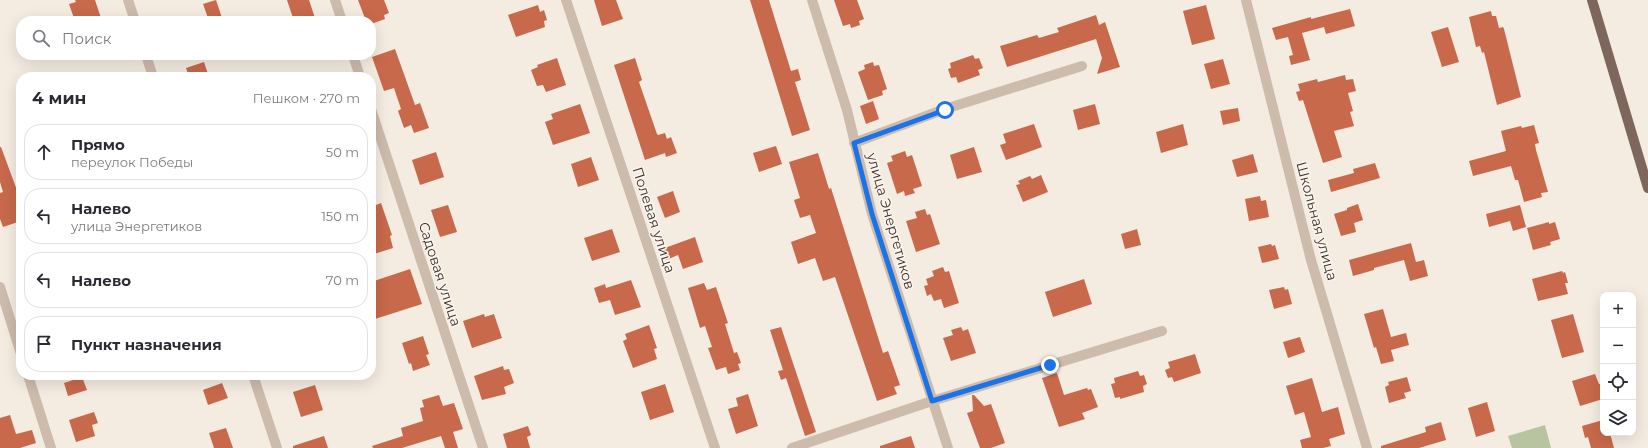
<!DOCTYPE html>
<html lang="ru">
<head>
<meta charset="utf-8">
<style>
	:root { --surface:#fff; --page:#f7f7f7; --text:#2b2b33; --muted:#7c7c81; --line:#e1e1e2 }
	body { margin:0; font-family:Montserrat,sans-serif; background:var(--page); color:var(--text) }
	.controls { position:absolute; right:12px; bottom:12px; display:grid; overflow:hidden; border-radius:8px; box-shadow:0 4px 16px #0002 }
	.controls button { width:36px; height:36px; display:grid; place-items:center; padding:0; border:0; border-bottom:1px solid var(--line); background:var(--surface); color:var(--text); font:20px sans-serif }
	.stop { position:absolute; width:12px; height:12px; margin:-9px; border:3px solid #1a73e8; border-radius:50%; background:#fff }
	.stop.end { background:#1a73e8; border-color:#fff; box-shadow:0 1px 4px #0008 }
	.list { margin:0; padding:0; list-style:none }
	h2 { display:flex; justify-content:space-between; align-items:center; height:52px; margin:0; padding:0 16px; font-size:17px }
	h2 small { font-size:13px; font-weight:400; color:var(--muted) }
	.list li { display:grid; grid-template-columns:26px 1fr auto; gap:12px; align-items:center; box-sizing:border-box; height:56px; margin:0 8px 8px; padding:0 8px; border:1px solid var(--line); border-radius:16px }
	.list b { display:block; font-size:15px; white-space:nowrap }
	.list p { margin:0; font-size:13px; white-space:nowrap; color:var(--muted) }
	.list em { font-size:13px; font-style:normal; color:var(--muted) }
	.icon { flex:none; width:22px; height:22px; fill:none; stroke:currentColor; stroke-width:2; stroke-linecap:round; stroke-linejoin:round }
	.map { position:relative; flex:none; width:1648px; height:448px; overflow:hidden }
	.search { position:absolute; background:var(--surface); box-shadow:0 4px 16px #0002; left:16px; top:16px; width:360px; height:44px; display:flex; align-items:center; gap:10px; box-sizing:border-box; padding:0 14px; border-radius:16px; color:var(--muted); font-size:15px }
	.panel { position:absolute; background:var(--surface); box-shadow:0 4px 16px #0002; left:16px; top:72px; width:360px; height:308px; border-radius:16px }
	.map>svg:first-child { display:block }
</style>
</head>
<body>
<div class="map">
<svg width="1648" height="448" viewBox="0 0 1648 448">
	<rect width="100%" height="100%" fill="#f4ebe1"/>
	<polygon fill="#b8c4a0" points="1545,425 1551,448 1512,448 1508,436"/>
	<g fill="#c8694b">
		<polygon points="75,0 95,0 102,21 75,21 69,4 76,2"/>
		<polygon points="216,0 223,21 209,21 203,4"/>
		<polygon points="287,0 309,0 316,21 294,21"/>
		<polygon points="358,0 384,0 389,13 384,15 385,19 371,24 371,21 366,21"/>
		<polygon points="594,0 616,0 623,19 602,26"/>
		<polygon points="750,0 769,0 791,71 798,69 801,80 795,82 810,130 792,136"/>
		<polygon points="834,0 857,0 864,19 859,21 860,25 851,28 850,24 843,26"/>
		<polygon points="538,5 540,12 544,10 547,20 544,21 545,27 516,37 508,15"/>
		<polygon points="1206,5 1215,39 1192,45 1183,11"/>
		<polygon points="1350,9 1355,26 1326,34 1324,27 1302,33 1310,60 1291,65 1289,56 1293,55 1288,37 1276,40 1272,28 1311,17 1311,19"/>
		<polygon points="1491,11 1492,16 1496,16 1499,28 1503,27 1504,29 1521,97 1497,105 1484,52 1482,53 1480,46 1476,47 1469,17"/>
		<polygon points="1096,15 1099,25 1105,22 1120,67 1097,74 1102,58 1096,39 1007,67 1000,46 1037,35 1039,38 1059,32 1057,28"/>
		<polygon points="1448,27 1459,62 1442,67 1431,32"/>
		<polygon points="395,49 415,105 420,103 429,128 414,133 411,125 404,128 398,111 401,109 394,88 384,91 372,57"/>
		<polygon points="973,55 975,59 979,58 983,68 978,70 980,75 958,83 956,77 951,78 948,69 951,68 950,63"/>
		<polygon points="557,58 566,85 546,92 543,85 537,86 531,70 538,67 537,65"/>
		<polygon points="635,58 642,80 639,82 657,134 658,135 665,133 667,139 671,137 677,153 666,157 665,153 645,160 614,65"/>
		<polygon points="1223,59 1230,84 1211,89 1204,64"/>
		<polygon points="204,62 209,77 189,77 186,68"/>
		<polygon points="873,62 874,66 879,65 887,89 882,91 883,95 868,100 858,72 865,69 864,65"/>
		<polygon points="1345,75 1346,80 1353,79 1356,91 1348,93 1353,111 1350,112 1354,126 1334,131 1342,157 1323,163 1303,100 1299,101 1296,92 1300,91 1298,84 1317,79 1318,82"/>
		<polygon points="873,101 879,119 866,124 860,106"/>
		<polygon points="580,104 590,133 553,145 545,122 553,119 551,114"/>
		<polygon points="1095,104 1100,124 1078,130 1073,110"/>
		<polygon points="1238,108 1240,121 1223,125 1220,111"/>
		<polygon points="1034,124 1042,147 1006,160 1000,145 1006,143 1003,134"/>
		<polygon points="1183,124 1188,145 1161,153 1156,132"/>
		<polygon points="1534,125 1539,143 1535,144 1536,150 1548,192 1541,193 1542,197 1524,202 1518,180 1515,180 1511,166 1473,176 1469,161 1506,151 1501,131 1521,126 1522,128"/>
		<polygon points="776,146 782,164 759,172 753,153"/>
		<polygon points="0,147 1,147 18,193 21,191 21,221 3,227 0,219 0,193 3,192 0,182"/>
		<polygon points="974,147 982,172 957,179 950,155"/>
		<polygon points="905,151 907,157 912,155 922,186 913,189 915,193 905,196 904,191 897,194 887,163 893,161 891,156"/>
		<polygon points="436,152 444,177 420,185 412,160"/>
		<polygon points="818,153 829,189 831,188 883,353 888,351 900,385 894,387 897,394 877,401 835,277 823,281 815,258 798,264 791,242 816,233 810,215 800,218 794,200 800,198 789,162"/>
		<polygon points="1253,154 1258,172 1237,177 1232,160"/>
		<polygon points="591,157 599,180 578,187 571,164"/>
		<polygon points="1375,163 1380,178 1331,192 1328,180 1354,173 1353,169"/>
		<polygon points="1041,175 1048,192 1023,202 1016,185 1020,184 1018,181 1030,176 1032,179"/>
		<polygon points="673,191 680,212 665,218 657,197"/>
		<polygon points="1260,196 1261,201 1266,200 1269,217 1249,221 1245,199"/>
		<polygon points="381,203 392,235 390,236 393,248 371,255 371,226 374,225 371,214 371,207"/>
		<polygon points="1358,204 1363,220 1354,223 1356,232 1341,236 1334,214 1347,210 1347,208"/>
		<polygon points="448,205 457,232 440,237 431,210"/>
		<polygon points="1520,205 1526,227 1513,231 1510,221 1489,227 1486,214"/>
		<polygon points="925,209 927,215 930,214 940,244 916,252 906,221 917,218 915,212"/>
		<polygon points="1549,222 1549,224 1555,222 1560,239 1550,242 1551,245 1533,250 1527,228"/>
		<polygon points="612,229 620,252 592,261 584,238"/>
		<polygon points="1137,229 1141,245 1125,249 1121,234"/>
		<polygon points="695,237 703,262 683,269 678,255 666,260 662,249"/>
		<polygon points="1411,243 1416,262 1424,260 1428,276 1410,281 1404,260 1374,268 1374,270 1353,276 1349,260"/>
		<polygon points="1271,244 1272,246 1275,245 1279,259 1262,263 1258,247"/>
		<polygon points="943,267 945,272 949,271 959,303 944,308 941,299 934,301 931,294 927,296 924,286 928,285 926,279 934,276 932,271"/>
		<polygon points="410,269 422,304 375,319 371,309 371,282"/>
		<polygon points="1562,271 1563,273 1565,272 1568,283 1565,283 1568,294 1538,301 1532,279"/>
		<polygon points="1084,279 1092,304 1053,317 1045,292"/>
		<polygon points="631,280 641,307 615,315 610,300 599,303 594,288 605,284 606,288"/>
		<polygon points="704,283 707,290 716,287 728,323 725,324 734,353 737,352 741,363 738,364 740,370 728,374 726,367 716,370 708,348 712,347 705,326 700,328 688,288"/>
		<polygon points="1284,287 1285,290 1288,289 1292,304 1274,309 1269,290"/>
		<polygon points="1383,309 1391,337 1406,333 1409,345 1391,350 1394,361 1381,364 1376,347 1374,348 1364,314"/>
		<polygon points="484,314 485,317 494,314 502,338 472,348 463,321"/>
		<polygon points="1573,314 1584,352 1562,358 1551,320"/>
		<polygon points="649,325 657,348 654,349 657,359 633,368 623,341 627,339 625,334"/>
		<polygon points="781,327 816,432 805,436 786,378 781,380 778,371 783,370 770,330"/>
		<polygon points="961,327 963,331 968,329 976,353 951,361 943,338 953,335 951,330"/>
		<polygon points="423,336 429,354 426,355 430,365 413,371 411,363 409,364 402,343"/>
		<polygon points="1300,337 1305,352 1288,358 1283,342"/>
		<polygon points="1195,354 1201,373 1174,382 1172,377 1168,378 1165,370 1170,368 1168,362"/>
		<polygon points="503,366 504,370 509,369 514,383 504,387 506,394 482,400 474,376"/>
		<polygon points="1138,371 1140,376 1144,375 1147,384 1143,386 1144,392 1120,399 1120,397 1115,398 1111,384 1115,383 1114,378"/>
		<polygon points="1057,373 1064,395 1087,388 1088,390 1091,389 1098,407 1082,413 1085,419 1059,427 1042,378"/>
		<polygon points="1595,374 1599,384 1601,384 1603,399 1580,406 1572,381"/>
		<polygon points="82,377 87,390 68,396 64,383"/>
		<polygon points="1407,377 1411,391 1404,393 1406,398 1389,403 1385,387 1389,385 1388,382"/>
		<polygon points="1312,378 1322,412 1338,407 1345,434 1329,439 1331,446 1323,448 1302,448 1300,440 1311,437 1304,412 1295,415 1286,386"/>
		<polygon points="222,383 228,398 208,405 203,390"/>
		<polygon points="665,384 674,412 650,420 641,392"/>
		<polygon points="315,385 323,410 301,417 293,392"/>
		<polygon points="748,394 758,426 736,434 728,409 738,406 736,398"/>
		<polygon points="439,395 443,406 454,403 463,429 453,432 458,448 445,448 441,436 402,448 373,448 372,446 403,436 401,428 423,421 420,408 424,407 422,400"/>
		<polygon points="972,395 974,395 984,406 991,404 1005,443 991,448 980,448 967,413 973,411"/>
		<polygon points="1487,402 1495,431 1476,437 1468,408"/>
		<polygon points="94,412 98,423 92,425 95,436 76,442 69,420"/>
		<polygon points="10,415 16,434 32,430 36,443 20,448 0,448 0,418"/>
		<polygon points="1603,420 1603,433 1610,433 1614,448 1591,448 1588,437 1585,438 1582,426"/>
		<polygon points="1441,422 1446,440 1419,448 1381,448 1381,446 1426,432 1425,427"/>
		<polygon points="528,426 531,435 527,437 530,448 507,448 503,434"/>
		<polygon points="226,428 233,448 214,448 209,433"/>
		<polygon points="324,436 328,448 293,448 293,446"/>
		<polygon points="911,436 915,448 880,448 880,446"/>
	</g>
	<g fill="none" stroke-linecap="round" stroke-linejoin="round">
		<g stroke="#cdbbac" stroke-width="10">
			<polyline points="128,0 135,21"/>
			<polyline points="335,0 342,21"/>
			<polyline points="566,0 715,448"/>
			<polyline points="812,0 847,110 872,214 948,448"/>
			<polyline points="1246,0 1311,260 1367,448"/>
			<polyline points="146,55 153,77"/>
			<polyline points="353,55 360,77"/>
			<polyline points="371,109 483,448"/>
			<polyline points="854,143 945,109 1082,66"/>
			<polyline points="0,287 21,354"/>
			<polyline points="28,375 51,448"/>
			<polyline points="253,375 277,448"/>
			<polyline points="792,448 932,401 1162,331"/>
		</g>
		<polyline stroke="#7d675c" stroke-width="10" points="1592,0 1648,188"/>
	</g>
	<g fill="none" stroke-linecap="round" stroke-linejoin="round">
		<polyline stroke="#1a73e8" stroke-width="5" points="945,110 854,143 872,214 932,401 1050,365"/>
	</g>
	<g text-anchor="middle" stroke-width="3" stroke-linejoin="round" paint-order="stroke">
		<g font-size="14" fill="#3b302b" stroke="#fbf5ee">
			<text transform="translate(654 220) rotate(72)" y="5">Полевая улица</text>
			<text transform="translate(891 221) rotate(74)" y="5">улица Энергетиков</text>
			<text transform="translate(1317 221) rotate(75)" y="5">Школьная улица</text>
			<text transform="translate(440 274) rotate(72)" y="5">Садовая улица</text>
		</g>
	</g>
</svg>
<div class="controls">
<button>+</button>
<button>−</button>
<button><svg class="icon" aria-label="locate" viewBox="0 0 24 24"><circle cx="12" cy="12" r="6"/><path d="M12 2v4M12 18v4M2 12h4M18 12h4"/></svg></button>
<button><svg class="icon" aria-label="layers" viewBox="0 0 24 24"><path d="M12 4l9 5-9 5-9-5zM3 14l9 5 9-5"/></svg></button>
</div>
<div class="stop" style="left:945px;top:110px"></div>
<div class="stop end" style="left:1050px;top:365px"></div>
<div class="search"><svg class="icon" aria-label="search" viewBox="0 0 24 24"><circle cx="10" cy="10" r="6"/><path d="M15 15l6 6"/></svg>Поиск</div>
<section class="panel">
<h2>4 мин<small>Пешком · 270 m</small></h2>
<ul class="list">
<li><svg class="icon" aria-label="ahead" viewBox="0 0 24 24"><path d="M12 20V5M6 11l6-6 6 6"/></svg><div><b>Прямо</b><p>переулок Победы</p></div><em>50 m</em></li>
<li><svg class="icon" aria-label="left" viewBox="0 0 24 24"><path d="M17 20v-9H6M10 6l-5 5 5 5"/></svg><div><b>Налево</b><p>улица Энергетиков</p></div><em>150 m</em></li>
<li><svg class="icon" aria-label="left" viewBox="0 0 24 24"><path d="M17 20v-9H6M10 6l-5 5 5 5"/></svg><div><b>Налево</b></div><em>70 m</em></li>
<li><svg class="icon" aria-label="arrive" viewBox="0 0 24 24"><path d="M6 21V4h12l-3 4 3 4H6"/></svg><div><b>Пункт назначения</b></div></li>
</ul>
</section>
</div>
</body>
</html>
